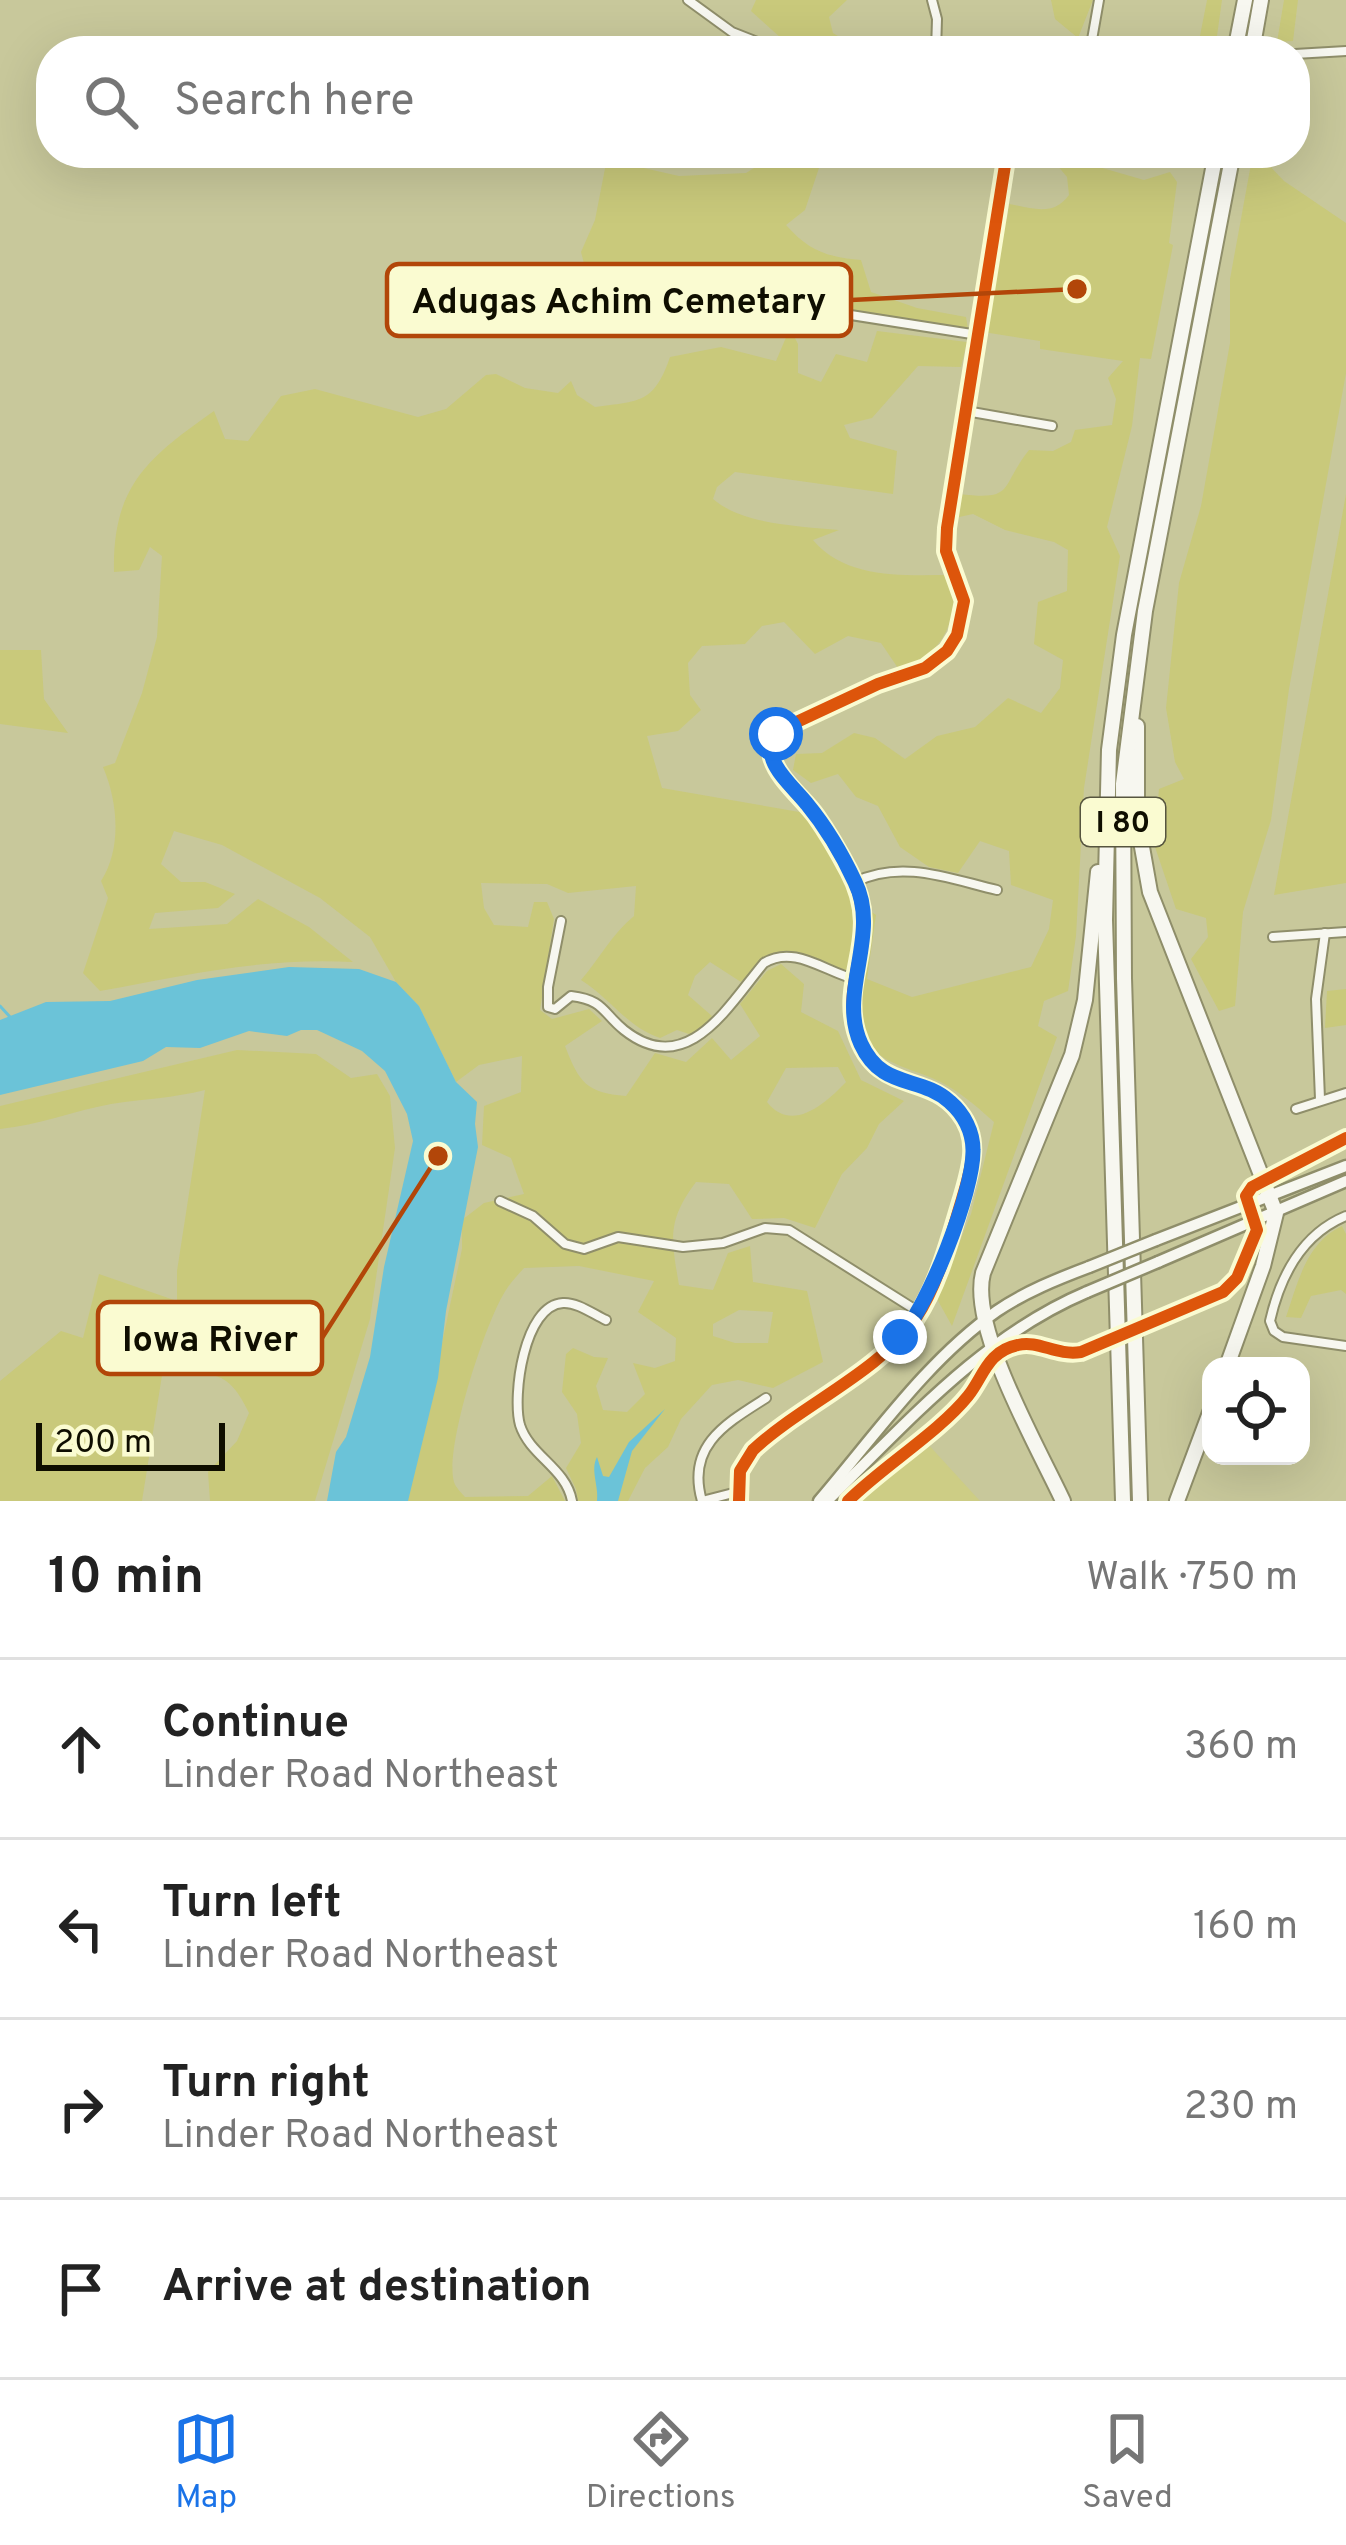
<!DOCTYPE html>
<html lang="en">
<head>
<meta charset="utf-8">
<style>
	:root { --surface:#fff; --page:#f2f2f2; --text:#222; --muted:#767676; --line:#e0e0e0; --accent:#1a73e8 }
	body { margin:0; font-family:Overpass,sans-serif; background:var(--page); color:var(--text) }
	.controls { position:absolute; right:36px; bottom:36px; display:grid; overflow:hidden; border-radius:24px; box-shadow:0 12px 48px #0002 }
	.controls button { width:108px; height:108px; display:grid; place-items:center; padding:0; border:0; border-bottom:3px solid var(--line); background:var(--surface); color:var(--text); font:60px sans-serif }
	.scale { position:absolute; left:36px; bottom:30px; width:189px; box-sizing:border-box; padding-left:12px; border:6px solid #0f0e00; border-top:0; font-size:33px; line-height:42px; white-space:nowrap; color:#0f0e00; -webkit-text-stroke:9px #fafbd1; paint-order:stroke }
	.stop { position:absolute; width:36px; height:36px; margin:-27px; border:9px solid #1a73e8; border-radius:50%; background:#fff }
	.stop.end { background:#1a73e8; border-color:#fff; box-shadow:0 3px 12px #0008 }
	.list { margin:0; padding:0; list-style:none }
	h2 { display:flex; justify-content:space-between; align-items:center; height:156px; margin:0; padding:0 48px; font-size:51px }
	h2 small { font-size:39px; font-weight:400; color:var(--muted) }
	.list li { display:grid; grid-template-columns:78px 1fr auto; gap:36px; align-items:center; box-sizing:border-box; height:180px; padding:0 48px; border-top:3px solid var(--line) }
	.list b { display:block; font-size:45px; white-space:nowrap }
	.list p { margin:0; font-size:39px; white-space:nowrap; color:var(--muted) }
	.list em { font-size:39px; font-style:normal; color:var(--muted) }
	.icon { flex:none; width:66px; height:66px; fill:none; stroke:currentColor; stroke-width:2; stroke-linecap:round; stroke-linejoin:round }
	.map { position:relative; flex:none; width:1346px; height:1501px; overflow:hidden }
	.search { position:absolute; background:var(--surface); box-shadow:0 12px 48px #0002; left:36px; right:36px; top:36px; height:132px; display:flex; align-items:center; gap:30px; box-sizing:border-box; padding:0 42px; border-radius:48px; color:var(--muted); font-size:45px }
	.sheet { height:876px; background:var(--surface) }
	nav { display:flex; justify-content:space-around; align-items:center; box-sizing:border-box; height:168px; border-top:3px solid var(--line); background:var(--surface); font-size:33px; color:var(--muted) }
	nav a { display:grid; justify-items:center; gap:6px }
	nav .on { color:var(--accent) }
	.map>svg:first-child { display:block }
</style>
</head>
<body>
<div class="map">
<svg width="1346" height="1501" viewBox="0 0 1346 1501">
	<rect width="100%" height="100%" fill="#c8c89b"/>
	<polygon fill="#cdcd85" points="926,1442 980,1501 858,1501"/>
	<g fill="#c9c97b" fill-rule="evenodd">
		<polygon points="756,0 847,0 829,17 833,33 856,47 855,51 791,47 751,11"/>
		<polygon points="1051,0 1093,0 1078,38 1055,19"/>
		<polygon points="1207,0 1222,0 1216,43 1199,41"/>
		<polygon points="1284,0 1298,0 1293,41 1277,42"/>
		<path d="M608 153 626 164 679 176 746 173 767 160 820 165 805 210 786 225C809 251 827 257 861 260L871 292 917 308 966 317 968 329 705 289 676 294 657 281 586 271 581 252 595 220Z"/>
		<path d="M1047 153H1084L1092 165 1144 180 1170 172 1177 182 1169 243 1173 245 1151 359 1140 358 1132 426 1107 527 1120 556 1084 788 1076 936 1068 991 1044 1001 1038 1026 1057 1037 952 1326 937 1299 971 1214 994 1122C975 1105 956 1088 932 1078 892 1062 859 1058 858 1005 857 974 867 942 869 910L876 915 867 979 912 997 1031 967 1049 929 1053 900 1011 885 1009 851 980 841 958 873 929 867 900 847 878 806 856 797 838 774 811 783 793 770 796 754 822 753 854 733 875 738 905 759 937 736 975 727 1008 698 1041 713 1060 688 1063 660 1034 644 1038 602 1067 591 1068 550 1054 542 1005 530 973 514 955 518 959 494C1016 501 999 488 1029 450L1053 451 1071 442 1075 430 1112 425 1116 399 1108 378 1123 361 1040 349V341L983 332 1002 219H1007L1009 204C1033 208 1053 217 1069 195L1067 177Z"/>
		<polygon points="1253,153 1266,153 1265,161 1284,181 1346,223 1346,373 1289,689 1271,820 1243,912 1235,1006 1219,1011 1191,959 1208,937 1206,918 1176,909 1154,844 1159,789 1184,779 1175,762 1166,708 1179,583 1201,506 1230,343 1230,279"/>
		<path d="M790 328 798 344V373L821 382 836 354 867 362 877 331 967 342 961 367 918 366 872 418 844 425 850 438 897 451 893 494 735 472 717 487 713 499C743 525 800 526 839 530L813 540C847 580 903 575 951 575 962 617 941 657 900 671L881 643 848 636 815 654 784 622 762 626 745 644 702 646 688 663 690 695 701 710 678 731 647 736 662 788 805 813 855 896 860 915 850 973C796 954 786 934 741 982L710 962 695 976 688 995 712 1016 695 1036 677 1030 660 1038C627 1027 610 998 581 980 600 958 612 934 634 916L636 886 568 893 547 884 481 883 484 908 494 925 528 927 534 902H547L554 919 540 1010 552 1019 589 1009 602 1021 565 1046C579 1082 586 1093 626 1096L655 1053 686 1062 712 1038 731 1060 760 1036 740 1004 767 971 781 964 804 984 801 1012 838 1031 861 1080 904 1101 879 1124 867 1148 842 1174 815 1228 784 1218 752 1219 729 1184 696 1182C667 1221 671 1238 679 1285L713 1290 728 1253 750 1246 753 1282 807 1291 823 1362 773 1388 738 1380 712 1385 681 1419 668 1447 645 1468 628 1501H578L576 1489 566 1468 581 1443 577 1414 562 1392 566 1354 573 1348 594 1357 608 1358 596 1386 603 1410 627 1412 645 1394 633 1363 655 1368 675 1361 676 1338 638 1312 654 1281 579 1266 524 1268C518 1275 511 1282 506 1290 486 1320 444 1448 454 1482 456 1488 461 1492 465 1497L528 1496 552 1476 565 1501H403L418 1456 462 1249V1220L484 1203 524 1194 511 1158 482 1145 484 1106 521 1092 522 1056 479 1065 456 1082 419 1006 396 982 370 937 320 898 222 845 174 831 161 864 181 882H205L235 894 218 908 155 913 149 929 227 924 258 899 309 927 353 962C266 957 185 975 100 991L83 973 108 898 101 881C122 849 118 802 103 767L115 763 142 693 157 637 162 556 150 547 139 570 114 572C112 485 149 457 214 411L225 439 248 441 281 396 315 389 418 417 446 409 486 375 496 374 525 388 558 393 571 381 577 395 595 407C639 401 654 404 670 357L721 347 776 361ZM838 1067 846 1082C826 1103 792 1134 767 1102L786 1068ZM739 1310 773 1312 768 1343H735L713 1336V1324Z"/>
		<polygon points="1346,494 1346,883 1274,895"/>
		<polygon points="0,650 41,650 44,699 68,733 0,724"/>
		<polygon points="1346,989 1346,1025 1325,1028 1327,991"/>
		<path d="M237 1050 316 1054 351 1078 377 1074 390 1096 395 1148 370 1319 315 1501H210L208 1472 237 1441 249 1413C230 1374 219 1373 177 1372V1271L205 1090C174 1098 143 1099 111 1104 73 1111 39 1125 0 1129V1106Z"/>
		<path d="M1342 1226 1346 1234V1294L1341 1290 1311 1296 1301 1318 1286 1317C1298 1282 1306 1243 1342 1226Z"/>
		<polygon points="99,1274 174,1300 142,1501 0,1501 0,1381 61,1331 83,1338"/>
	</g>
	<g fill="#6bc3d8">
		<polygon points="289,967 359,969 396,982 419,1006 456,1082 477,1102 475,1124 478,1147 446,1311 438,1378 408,1501 327,1501 336,1452 346,1437 370,1357 384,1267 413,1141 407,1114 385,1071 362,1051 317,1030 301,1030 287,1036 249,1031 200,1048 166,1047 143,1061 0,1095 0,1020 46,1002 110,1001 197,980"/>
		<path d="M665 1409 632 1451 618 1501H597C599 1486 590 1470 597 1457L603 1476 609 1477 629 1442Z"/>
	</g>
	<g fill="none" stroke-linecap="round" stroke-linejoin="round">
		<polyline stroke="#6bc3d8" stroke-width="3" points="0,1006 11,1018"/>
		<defs>
			<g id="minor">
				<polyline points="688,0 732,32 780,51"/>
				<polyline points="932,0 937,19 936,51"/>
				<polyline points="1090,51 1099,0"/>
				<polyline points="1295,54 1346,51"/>
				<polyline points="690,296 717,294 978,335"/>
				<polyline points="966,411 1052,426"/>
				<path d="M855 882C902 859 950 879 997 890"/>
				<path d="M561 921 548 987V1007L555 1009 571 996C604 1000 602 1012 624 1030 687 1080 728 1006 764 963 795 944 826 973 858 980"/>
				<polyline points="1273,937 1346,932"/>
				<polyline points="1320,1099 1316,999 1325,933"/>
				<polyline points="1296,1109 1346,1093"/>
				<polyline points="500,1201 533,1216 565,1244 584,1249 618,1237 683,1247 723,1243 765,1228 789,1230 919,1312"/>
				<path d="M1346 1216C1302 1234 1280 1277 1270 1321L1274 1331 1283 1337 1346 1346"/>
				<path d="M572 1501C566 1468 530 1456 520 1425 512 1396 524 1305 563 1303 577 1302 593 1314 606 1320"/>
				<path d="M702 1501C686 1446 725 1424 766 1398"/>
				<polyline points="702,1501 737,1492"/>
				<path d="M739 1501 740 1471 753 1450C801 1405 880 1372 916 1318 939 1283 950 1238 962 1199 971 1168 981 1139 959 1112 928 1071 875 1096 856 1031 840 974 884 936 849 871 839 852 828 833 816 816 803 798 778 779 772 757 768 743 775 735 786 727L878 684 925 668 947 651 957 635 964 601 946 551 947 528 1007 153"/>
			</g>
			<g id="major">
				<polyline points="1156,1240 1346,1166"/>
				<polyline points="1158,1262 1346,1181"/>
				<path d="M829 1499C909 1421 983 1336 1087 1292"/>
				<path d="M819 1501C874 1437 927 1360 997 1311 1025 1292 1057 1279 1089 1267"/>
			</g>
			<g id="highway">
				<polyline points="1235,51 1245,0"/>
				<polyline points="1252,51 1261,0"/>
				<polyline points="1137,726 1137,819 1150,892 1276,1213 1263,1266 1227,1366"/>
				<path d="M1063 1501C1038 1447 969 1328 983 1273L1072 1055 1085 1000 1098 872"/>
				<polyline points="1123,1501 1105,920 1109,750 1124,635 1216,153"/>
				<polyline points="1140,1501 1124,978 1123,784 1145,611 1233,153"/>
				<polyline points="1177,1501 1211,1410"/>
			</g>
		</defs>
		<use href="#minor" stroke="#8f8e6a" stroke-width="12"/>
		<use href="#major" stroke="#8f8e6a" stroke-width="15"/>
		<use href="#highway" stroke="#8f8e6a" stroke-width="18"/>
		<use href="#minor" stroke="#f7f7f0" stroke-width="8"/>
		<use href="#major" stroke="#f7f7f0" stroke-width="10"/>
		<use href="#highway" stroke="#f7f7f0" stroke-width="14"/>
		<defs>
			<g id="major-bridge">
				<polyline points="1089,1267 1156,1240"/>
				<polyline points="1087,1292 1158,1262"/>
			</g>
		</defs>
		<use href="#major-bridge" stroke="#8f8e6a" stroke-width="15" stroke-linecap="butt"/>
		<use href="#major-bridge" stroke="#f7f7f0" stroke-width="10"/>
		<defs>
			<g id="cycleway">
				<path d="M739 1501 740 1471 753 1450C801 1405 880 1372 916 1318 939 1283 950 1238 962 1199 971 1168 981 1139 959 1112 928 1071 875 1096 856 1031 840 974 884 936 849 871 839 852 828 833 816 816 803 798 778 779 772 757 768 743 775 735 786 727L878 684 925 668 947 651 957 635 964 601 946 551 947 528 1007 153"/>
				<path d="M848 1501C882 1467 939 1432 968 1396 983 1378 987 1351 1018 1345 1039 1340 1056 1356 1081 1352L1223 1292 1237 1278 1257 1230 1246 1196 1252 1187 1346 1138"/>
			</g>
		</defs>
		<use href="#cycleway" stroke="#fafbd1" stroke-width="20"/>
		<use href="#cycleway" stroke="#dd550b" stroke-width="12"/>
	</g>
	<g fill="none" stroke-linecap="round" stroke-linejoin="round">
		<path stroke="#1a73e8" stroke-width="15" d="M776 734C771 743 769 750 773 760 779 776 796 790 807 804 826 827 842 854 855 882 881 935 837 992 861 1044 882 1090 920 1075 950 1102 964 1114 973 1132 973 1150 974 1191 928 1307 900 1337"/>
	</g>
	<g text-anchor="middle" stroke-width="12" stroke-linejoin="round" paint-order="stroke">
		<rect fill="#fafbd1" stroke="#56553f" stroke-width="3" x="1081" y="798" width="84" height="48" rx="9"/>
		<g font-size="30" font-weight="bold" fill="#0f0e00">
			<text x="1123" y="832">I 80</text>
		</g>
	</g>
	<path fill="none" stroke="#b24609" stroke-width="4.5" d="M1077 289L851 300M438 1156L322 1338"/>
	<g fill="#b24609" stroke="#fafbd1" stroke-width="4.5">
		<circle cx="1077" cy="289" r="12"/>
		<circle cx="438" cy="1156" r="12"/>
	</g>
	<g fill="#fafbd1" stroke="#b24609" stroke-width="4.5">
		<rect x="387" y="264" width="464" height="72" rx="12"/>
		<rect x="98" y="1302" width="224" height="72" rx="12"/>
	</g>
	<g font-size="36" text-anchor="middle" font-weight="bold" fill="#0f0e00">
		<text x="619" y="313">Adugas Achim Cemetary</text>
		<text x="210" y="1351">Iowa River</text>
	</g>
</svg>
<div class="controls">
<button><svg class="icon" aria-label="locate" viewBox="0 0 24 24"><circle cx="12" cy="12" r="6"/><path d="M12 2v4M12 18v4M2 12h4M18 12h4"/></svg></button>
</div>
<div class="scale">200 m</div>
<div class="stop" style="left:776px;top:734px"></div>
<div class="stop end" style="left:900px;top:1337px"></div>
<div class="search"><svg class="icon" aria-label="search" viewBox="0 0 24 24"><circle cx="10" cy="10" r="6"/><path d="M15 15l6 6"/></svg>Search here</div>
</div>
<section class="sheet">
<h2>10 min<small>Walk · 750 m</small></h2>
<ul class="list">
<li><svg class="icon" aria-label="ahead" viewBox="0 0 24 24"><path d="M12 20V5M6 11l6-6 6 6"/></svg><div><b>Continue</b><p>Linder Road Northeast</p></div><em>360 m</em></li>
<li><svg class="icon" aria-label="left" viewBox="0 0 24 24"><path d="M17 20v-9H6M10 6l-5 5 5 5"/></svg><div><b>Turn left</b><p>Linder Road Northeast</p></div><em>160 m</em></li>
<li><svg class="icon" aria-label="right" viewBox="0 0 24 24"><path d="M7 20v-9h11M14 6l5 5-5 5"/></svg><div><b>Turn right</b><p>Linder Road Northeast</p></div><em>230 m</em></li>
<li><svg class="icon" aria-label="arrive" viewBox="0 0 24 24"><path d="M6 21V4h12l-3 4 3 4H6"/></svg><div><b>Arrive at destination</b></div></li>
</ul>
</section>
<nav>
<a class="on"><svg class="icon" aria-label="map" viewBox="0 0 24 24"><path d="M3 6l6-2 6 2 6-2v14l-6 2-6-2-6 2zM9 4v14M15 6v14"/></svg>Map</a>
<a><svg class="icon" aria-label="directions" viewBox="0 0 24 24"><path d="M12 3l9 9-9 9-9-9zM9 14v-3h6M13 9l2 2-2 2"/></svg>Directions</a>
<a><svg class="icon" aria-label="saved" viewBox="0 0 24 24"><path d="M7 4h10v16l-5-4-5 4z"/></svg>Saved</a>
</nav>
</body>
</html>
